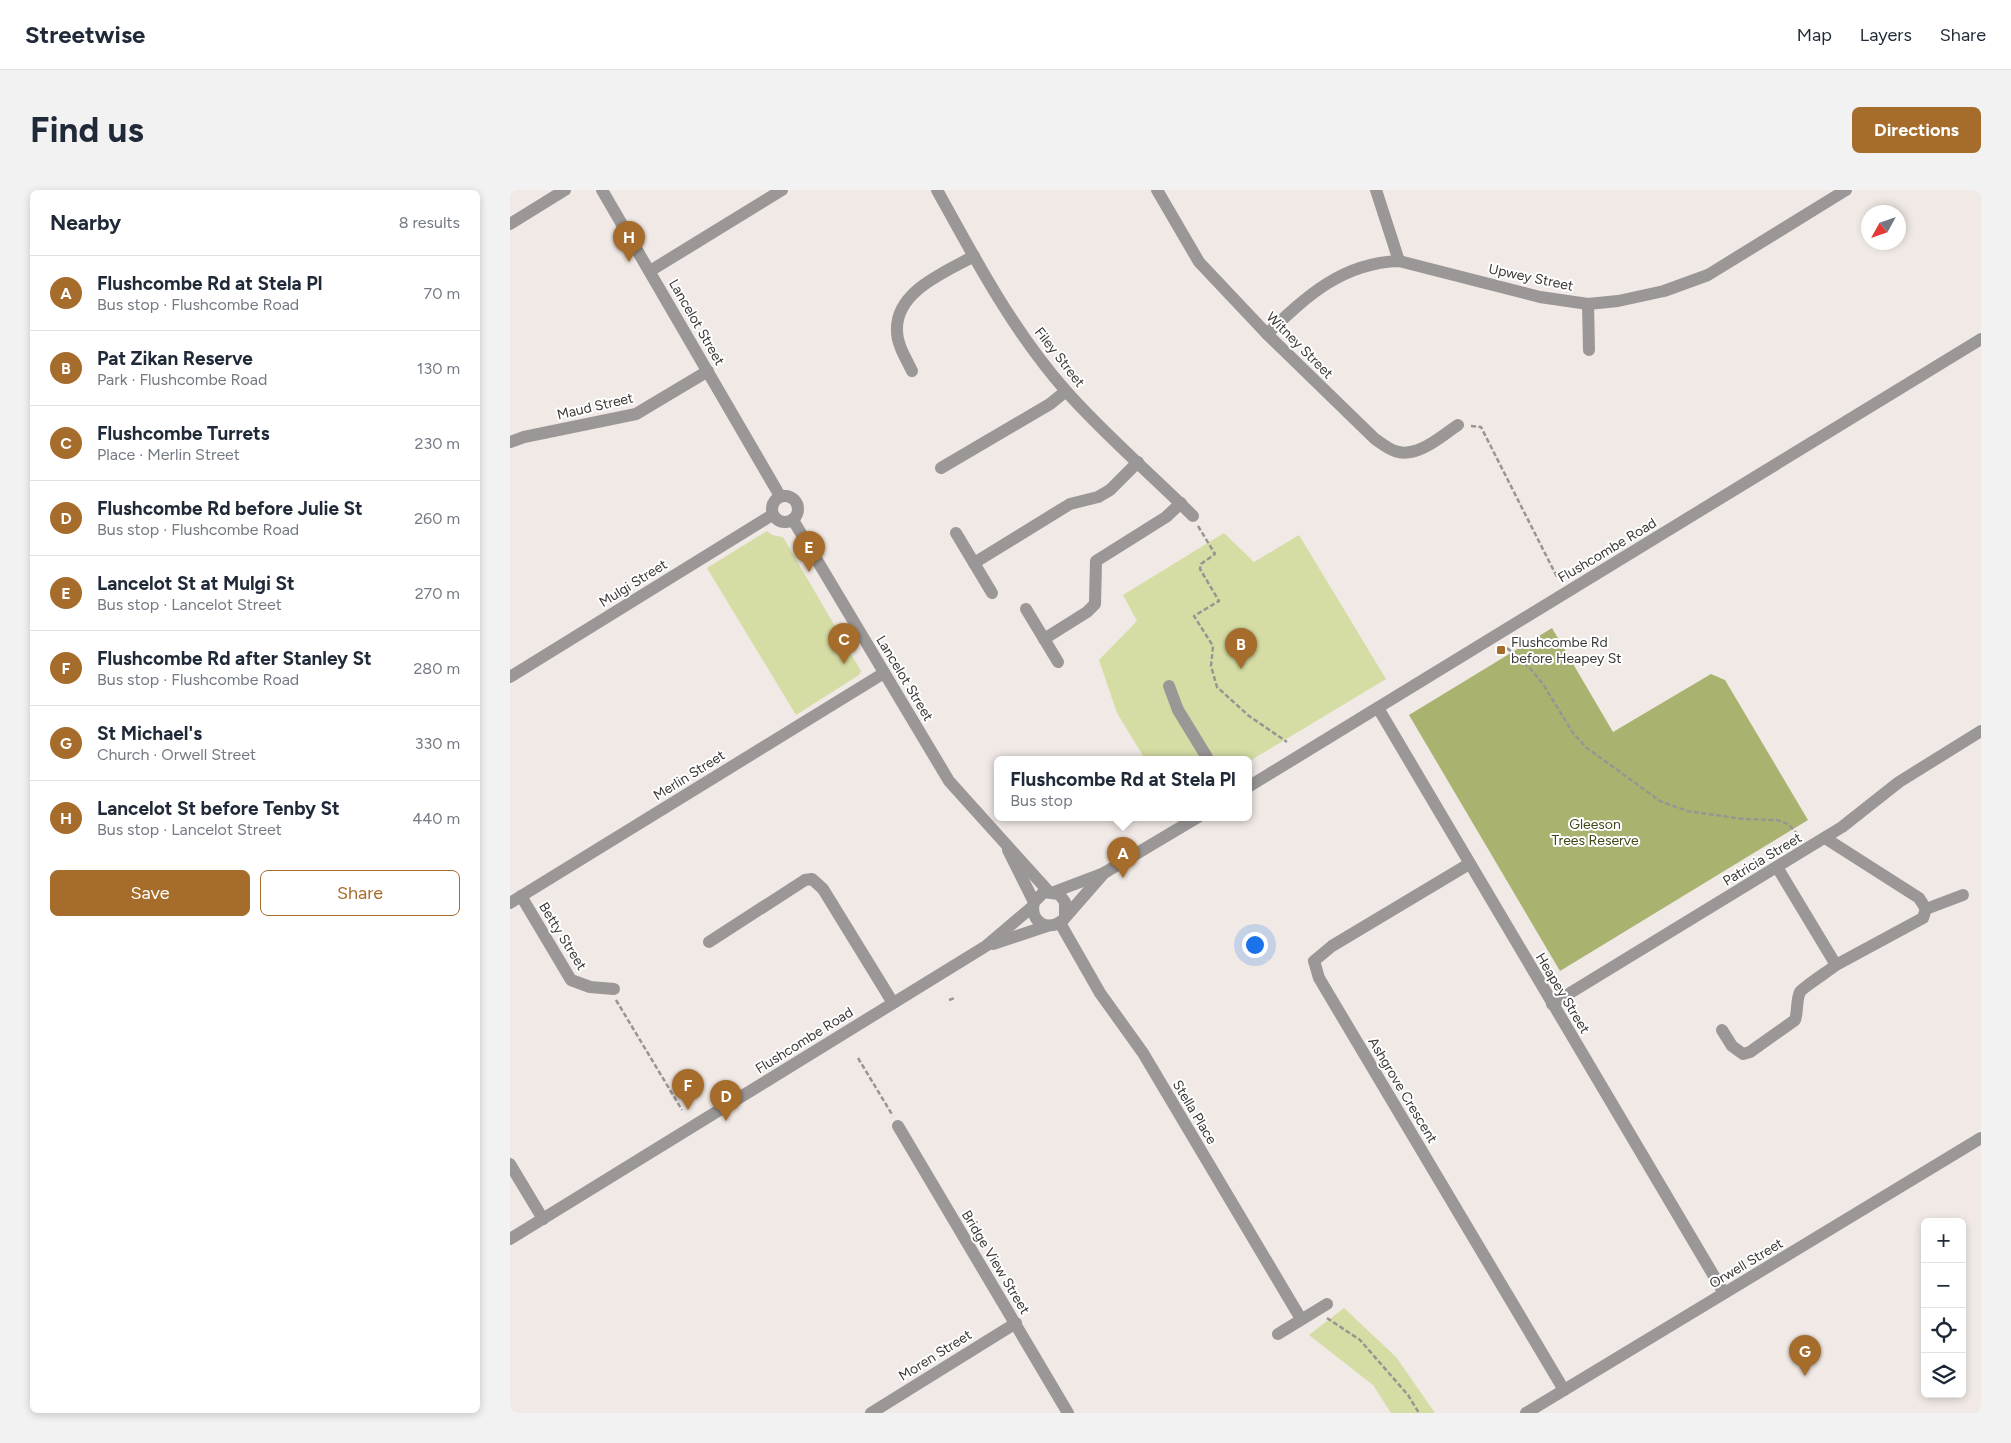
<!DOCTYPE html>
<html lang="en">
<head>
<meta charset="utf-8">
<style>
	:root { --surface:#fff; --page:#f2f2f3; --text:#1f2937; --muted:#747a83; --line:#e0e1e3; --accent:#a66c2c }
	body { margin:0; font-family:Figtree,sans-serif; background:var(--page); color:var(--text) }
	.controls { position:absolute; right:15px; bottom:15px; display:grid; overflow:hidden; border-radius:8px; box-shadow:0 2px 8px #0003 }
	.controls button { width:45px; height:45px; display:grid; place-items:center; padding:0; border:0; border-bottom:1px solid var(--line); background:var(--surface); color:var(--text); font:25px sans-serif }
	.compass { position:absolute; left:1351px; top:15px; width:45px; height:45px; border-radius:50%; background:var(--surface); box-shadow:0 2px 8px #0003; rotate:230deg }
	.you { position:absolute; left:744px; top:754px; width:18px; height:18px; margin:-12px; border:4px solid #fff; border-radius:50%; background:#1a73e8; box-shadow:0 0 0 8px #1a73e833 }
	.badge { display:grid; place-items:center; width:32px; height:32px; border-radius:50%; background:var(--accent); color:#fff; font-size:16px; font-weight:700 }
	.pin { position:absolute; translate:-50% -41px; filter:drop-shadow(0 1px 2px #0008) }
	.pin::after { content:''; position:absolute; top:26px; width:18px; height:15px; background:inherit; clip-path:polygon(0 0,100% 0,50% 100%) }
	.popup { position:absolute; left:484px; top:566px; width:258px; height:65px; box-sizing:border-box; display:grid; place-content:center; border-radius:8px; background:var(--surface); filter:drop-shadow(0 1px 4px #0005); font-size:16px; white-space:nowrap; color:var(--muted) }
	.popup b { font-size:19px; color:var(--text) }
	.popup::after { content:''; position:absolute; left:50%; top:100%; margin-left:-10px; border:10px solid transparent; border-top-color:var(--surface) }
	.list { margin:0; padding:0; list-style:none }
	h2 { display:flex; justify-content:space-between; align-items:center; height:65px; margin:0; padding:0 20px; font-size:21px }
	h2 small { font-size:16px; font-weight:400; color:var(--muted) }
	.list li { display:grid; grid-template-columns:32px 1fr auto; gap:15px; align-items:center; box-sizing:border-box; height:75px; padding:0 20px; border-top:1px solid var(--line) }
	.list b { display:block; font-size:19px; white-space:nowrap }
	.list p { margin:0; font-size:16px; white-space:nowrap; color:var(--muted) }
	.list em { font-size:16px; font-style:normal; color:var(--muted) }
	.actions { display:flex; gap:10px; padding:15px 20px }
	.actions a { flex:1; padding:11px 0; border:1px solid var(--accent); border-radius:8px; text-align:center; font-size:18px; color:var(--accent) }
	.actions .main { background:var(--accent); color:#fff }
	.icon { flex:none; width:28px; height:28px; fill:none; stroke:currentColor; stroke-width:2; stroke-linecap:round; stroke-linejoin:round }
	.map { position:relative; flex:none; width:1471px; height:1223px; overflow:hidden; border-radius:8px }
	header { display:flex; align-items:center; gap:30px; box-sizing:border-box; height:70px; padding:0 25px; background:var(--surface); border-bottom:1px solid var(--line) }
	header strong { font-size:24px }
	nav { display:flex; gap:28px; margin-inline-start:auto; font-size:18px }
	.intro { display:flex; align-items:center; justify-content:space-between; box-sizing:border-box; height:120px; padding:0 30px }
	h1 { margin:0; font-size:35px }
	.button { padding:12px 22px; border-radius:8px; background:var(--accent); color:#fff; font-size:18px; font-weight:700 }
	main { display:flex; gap:30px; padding:0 30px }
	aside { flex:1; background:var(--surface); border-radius:8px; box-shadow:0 2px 8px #0003 }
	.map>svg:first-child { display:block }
</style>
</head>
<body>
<header>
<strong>Streetwise</strong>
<nav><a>Map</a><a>Layers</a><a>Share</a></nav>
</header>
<div class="intro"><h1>Find us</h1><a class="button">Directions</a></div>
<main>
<aside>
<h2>Nearby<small>8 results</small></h2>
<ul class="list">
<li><span class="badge">A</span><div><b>Flushcombe Rd at Stela Pl</b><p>Bus stop · Flushcombe Road</p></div><em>70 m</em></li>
<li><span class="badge">B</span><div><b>Pat Zikan Reserve</b><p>Park · Flushcombe Road</p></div><em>130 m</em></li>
<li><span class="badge">C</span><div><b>Flushcombe Turrets</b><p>Place · Merlin Street</p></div><em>230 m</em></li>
<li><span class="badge">D</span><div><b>Flushcombe Rd before Julie St</b><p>Bus stop · Flushcombe Road</p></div><em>260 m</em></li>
<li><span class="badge">E</span><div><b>Lancelot St at Mulgi St</b><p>Bus stop · Lancelot Street</p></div><em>270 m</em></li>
<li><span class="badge">F</span><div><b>Flushcombe Rd after Stanley St</b><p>Bus stop · Flushcombe Road</p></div><em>280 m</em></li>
<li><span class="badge">G</span><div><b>St Michael's</b><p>Church · Orwell Street</p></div><em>330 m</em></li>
<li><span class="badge">H</span><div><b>Lancelot St before Tenby St</b><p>Bus stop · Lancelot Street</p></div><em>440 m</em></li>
</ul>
<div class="actions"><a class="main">Save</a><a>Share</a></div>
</aside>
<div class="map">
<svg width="1471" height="1223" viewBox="0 0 1471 1223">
	<rect width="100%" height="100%" fill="#f0e9e5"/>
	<g fill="#d5dda4">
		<polygon points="257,341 262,345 273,347 351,481 349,485 286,525 197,378"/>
		<polygon points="714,343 744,372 789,345 876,489 738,572 738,569 635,569 607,523 589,470 627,431 613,405"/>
		<polygon points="834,1118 886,1167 925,1223 881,1223 863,1195 799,1145"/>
	</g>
	<polygon fill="#aab270" points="1042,438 1103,542 1201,484 1215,490 1298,630 1050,781 899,525"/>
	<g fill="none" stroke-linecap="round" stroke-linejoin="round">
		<g stroke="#9a9592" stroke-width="2.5" stroke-dasharray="5 2.5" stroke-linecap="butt">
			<polyline points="961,236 971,237 1047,387"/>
			<polyline points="688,336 705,364 691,374 690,379 709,411 684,426 703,456 701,476 707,497 739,526 777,552"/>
			<polyline points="997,458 1019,477 1033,494 1063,543 1077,558 1150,611 1177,621 1234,629 1267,630 1278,634 1290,647"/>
			<polyline points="106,810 172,920"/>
			<polyline points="439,810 445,808"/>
			<polyline points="348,868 383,926"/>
			<polyline points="817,1128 850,1150 898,1205 909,1223"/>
		</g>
		<g stroke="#9a9796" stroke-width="12">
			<polyline points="92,0 270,306"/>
			<path d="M427 0C465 69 503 141 556 201 595 245 641 284 683 326"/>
			<path d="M647 0 689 72 757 144 865 249C871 253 878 259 885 261 907 269 931 246 948 235"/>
			<polyline points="866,0 889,71"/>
			<polyline points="0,34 55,0"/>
			<polyline points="140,81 272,0"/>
			<polyline points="1078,114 1079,160"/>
			<path d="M757 144C796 107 831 73 889 71L1030 107 1078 114 1108 111 1154 101 1198 85 1336 0"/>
			<path d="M402 181C396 168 387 155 387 141 385 101 436 82 464 66"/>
			<polyline points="0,252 14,247 126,224 198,181"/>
			<polyline points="431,278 540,214 556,201"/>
			<circle cx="275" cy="319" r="13"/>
			<polyline points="283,330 439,591 539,702"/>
			<polyline points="446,343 482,403"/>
			<polyline points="464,373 560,314 588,307 600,300 628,272"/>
			<polyline points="516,419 548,472"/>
			<polyline points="534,449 577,422 585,414 586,371 656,327 671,313"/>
			<polyline points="0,487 262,325"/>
			<polyline points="659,496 668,520 698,569"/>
			<polyline points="868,518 1214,1103"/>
			<polyline points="738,597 1471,149"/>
			<polyline points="1315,648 1409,708 1416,719"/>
			<polyline points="498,660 524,712"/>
			<polyline points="959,674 822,756 804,771 809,788 1054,1200"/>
			<polyline points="544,702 594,683 688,627"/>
			<polyline points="11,706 61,790 80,797 104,799"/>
			<polyline points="0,713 374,483"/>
			<path d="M555 727V712L549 704 534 702 524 712C519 731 537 743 553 730L594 683"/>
			<polyline points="550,733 590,803 633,863 791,1129"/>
			<polyline points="199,752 295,690 302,689 313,699 383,813"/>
			<polyline points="483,754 537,736"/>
			<polyline points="1326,775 1413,728 1416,719 1453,705"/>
			<polyline points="1042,814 1332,637 1389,592 1471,541"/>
			<path d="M1212 840 1222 856 1233 864 1240 862 1285 830C1288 822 1286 810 1290 802 1292 798 1320 780 1326 775L1267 677"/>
			<polyline points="388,936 558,1223"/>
			<polyline points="0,974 33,1029"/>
			<polyline points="0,1049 476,756 522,717"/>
			<polyline points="768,1144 817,1114"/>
			<polyline points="361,1223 506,1133"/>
			<polyline points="1016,1223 1471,948"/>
		</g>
	</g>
	<rect fill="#a66c2c" stroke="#fff" stroke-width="2" x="986" y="455" width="10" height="10" rx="2.5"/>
	<g text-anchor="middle" stroke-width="4" stroke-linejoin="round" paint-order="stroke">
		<g font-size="14" fill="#3b3836" stroke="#fff">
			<text transform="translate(1021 87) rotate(12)" y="5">Upwey Street</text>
			<text transform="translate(187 132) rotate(60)" y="5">Lancelot Street</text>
			<text transform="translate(790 155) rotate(45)" y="5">Witney Street</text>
			<text transform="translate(550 167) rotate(52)" y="5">Filey Street</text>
			<text transform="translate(85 216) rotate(-13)" y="5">Maud Street</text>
			<text transform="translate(1097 360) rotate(-31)" y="5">Flushcombe Road</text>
			<text transform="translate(123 393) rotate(-32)" y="5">Mulgi Street</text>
			<text transform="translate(395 488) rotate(59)" y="5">Lancelot Street</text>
			<text transform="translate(179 585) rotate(-32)" y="5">Merlin Street</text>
			<text transform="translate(1252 669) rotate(-31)" y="5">Patricia Street</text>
			<text transform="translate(53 746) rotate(58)" y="5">Betty Street</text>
			<text transform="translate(1053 803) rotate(59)" y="5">Heapey Street</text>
			<text transform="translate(294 850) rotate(-32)" y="5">Flushcombe Road</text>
			<text transform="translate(893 900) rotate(59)" y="5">Ashgrove Crescent</text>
			<text transform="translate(685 922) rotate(59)" y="5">Stella Place</text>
			<text transform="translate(486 1072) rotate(59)" y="5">Bridge View Street</text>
			<text transform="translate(1236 1073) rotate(-31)" y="5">Orwell Street</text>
			<text transform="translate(425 1165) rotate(-32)" y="5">Moren Street</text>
		</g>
		<g font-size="14" fill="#3b3836" stroke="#fff" text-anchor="start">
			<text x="1001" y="457">Flushcombe Rd<tspan x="1001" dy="16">before Heapey St</tspan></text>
		</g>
		<g font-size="14" fill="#424715" stroke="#fff">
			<text x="1085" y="639">Gleeson<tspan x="1085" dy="16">Trees Reserve</tspan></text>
		</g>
	</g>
</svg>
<div class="controls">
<button>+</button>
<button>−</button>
<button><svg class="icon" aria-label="locate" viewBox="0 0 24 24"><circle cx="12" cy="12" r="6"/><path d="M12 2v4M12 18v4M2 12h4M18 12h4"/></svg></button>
<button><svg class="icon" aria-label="layers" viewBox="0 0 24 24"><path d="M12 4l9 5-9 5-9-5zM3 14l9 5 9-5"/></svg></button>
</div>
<svg class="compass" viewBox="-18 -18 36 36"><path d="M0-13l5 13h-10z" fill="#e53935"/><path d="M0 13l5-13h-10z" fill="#747a83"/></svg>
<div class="you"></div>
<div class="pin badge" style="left:613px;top:688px">A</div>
<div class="popup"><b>Flushcombe Rd at Stela Pl</b>Bus stop</div>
<div class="pin badge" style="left:731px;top:479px">B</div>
<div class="pin badge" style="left:334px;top:474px">C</div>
<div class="pin badge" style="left:216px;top:931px">D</div>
<div class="pin badge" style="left:299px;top:382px">E</div>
<div class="pin badge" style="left:178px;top:920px">F</div>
<div class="pin badge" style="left:1295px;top:1186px">G</div>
<div class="pin badge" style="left:119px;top:72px">H</div>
</div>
</main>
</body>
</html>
